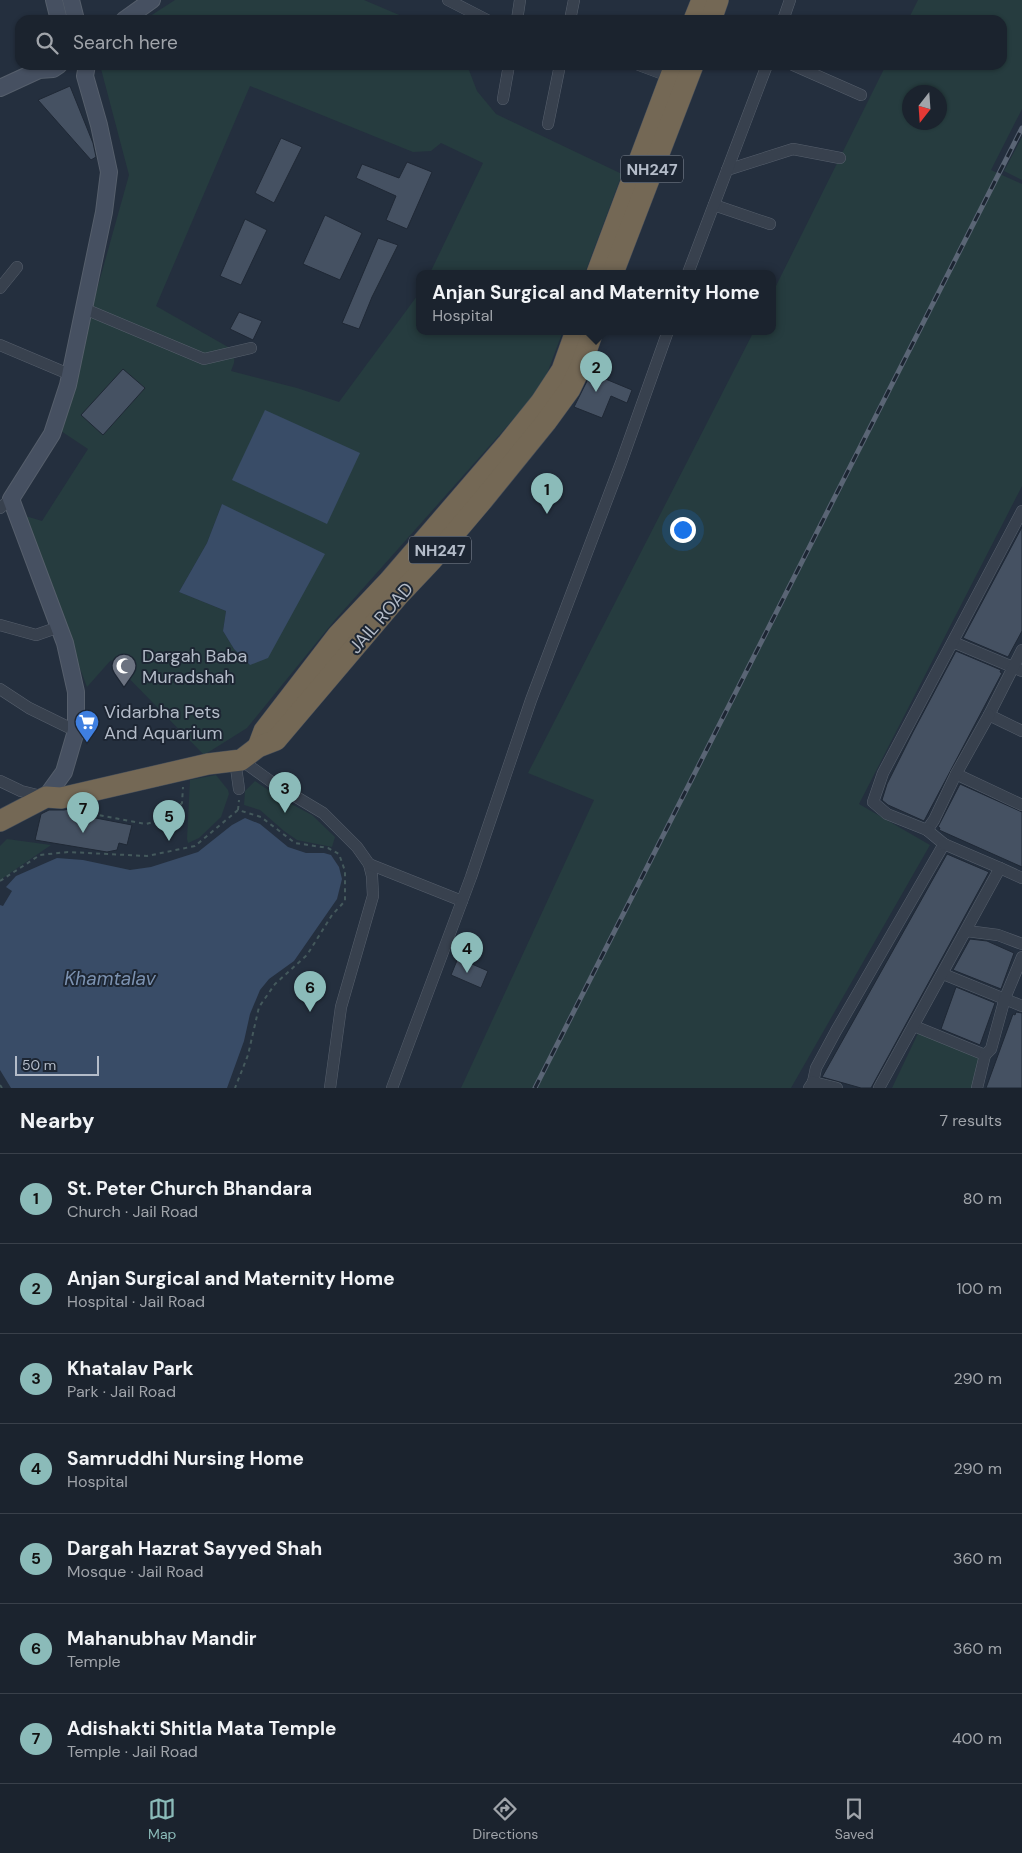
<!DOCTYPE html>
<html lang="en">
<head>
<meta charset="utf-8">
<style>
	:root { --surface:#1b232e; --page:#282f3a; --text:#f1f3f6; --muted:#a0a4aa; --line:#39404a; --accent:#8bbbb9 }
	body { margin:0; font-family:"DM Sans",sans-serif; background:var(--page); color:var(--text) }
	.compass { position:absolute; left:902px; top:85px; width:45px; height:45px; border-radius:50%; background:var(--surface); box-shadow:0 1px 4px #0004; rotate:197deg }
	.scale { position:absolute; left:15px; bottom:12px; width:84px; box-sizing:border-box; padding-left:5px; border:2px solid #b4bcc9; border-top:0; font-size:14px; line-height:18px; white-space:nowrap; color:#b4bcc9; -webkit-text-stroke:4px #1d2633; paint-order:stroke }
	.you { position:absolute; left:682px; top:529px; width:18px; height:18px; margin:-12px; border:4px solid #fff; border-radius:50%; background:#1a73e8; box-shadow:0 0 0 8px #1a73e833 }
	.badge { display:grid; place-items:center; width:32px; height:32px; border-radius:50%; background:var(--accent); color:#111; font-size:16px; font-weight:700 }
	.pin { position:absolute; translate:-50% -41px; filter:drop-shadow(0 1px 2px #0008) }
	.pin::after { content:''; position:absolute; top:26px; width:18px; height:15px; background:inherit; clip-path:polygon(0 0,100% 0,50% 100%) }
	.popup { position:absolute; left:416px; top:270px; width:360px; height:65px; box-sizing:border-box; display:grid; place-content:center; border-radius:10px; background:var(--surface); filter:drop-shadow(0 1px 4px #0005); font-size:16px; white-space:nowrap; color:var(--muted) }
	.popup b { font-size:19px; color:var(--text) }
	.popup::after { content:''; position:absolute; left:50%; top:100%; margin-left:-10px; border:10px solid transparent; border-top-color:var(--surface) }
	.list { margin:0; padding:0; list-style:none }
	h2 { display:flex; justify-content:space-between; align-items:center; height:65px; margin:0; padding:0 20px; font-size:21px }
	h2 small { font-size:16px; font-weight:400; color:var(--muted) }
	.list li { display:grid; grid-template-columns:32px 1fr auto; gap:15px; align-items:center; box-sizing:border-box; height:90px; padding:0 20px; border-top:1px solid var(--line) }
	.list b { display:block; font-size:19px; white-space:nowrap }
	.list p { margin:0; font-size:16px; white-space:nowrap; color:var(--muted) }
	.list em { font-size:16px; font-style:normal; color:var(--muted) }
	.icon { flex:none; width:28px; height:28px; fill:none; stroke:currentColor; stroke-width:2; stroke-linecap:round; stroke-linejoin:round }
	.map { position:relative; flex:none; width:1022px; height:1088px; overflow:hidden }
	.search { position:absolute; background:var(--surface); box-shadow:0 1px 4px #0004; left:15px; right:15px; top:15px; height:55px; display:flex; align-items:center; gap:12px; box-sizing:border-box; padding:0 18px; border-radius:15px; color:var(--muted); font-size:19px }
	.sheet { height:695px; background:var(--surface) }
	nav { display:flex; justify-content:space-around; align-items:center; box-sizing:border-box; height:70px; border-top:1px solid var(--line); background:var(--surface); font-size:14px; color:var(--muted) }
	nav a { display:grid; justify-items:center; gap:2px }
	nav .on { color:var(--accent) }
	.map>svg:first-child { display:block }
</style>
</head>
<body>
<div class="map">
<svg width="1022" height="1088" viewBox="0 0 1022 1088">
	<rect width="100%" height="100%" fill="#242f3e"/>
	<g fill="#263c3f" fill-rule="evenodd">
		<polygon points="175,0 364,0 411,20 144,20"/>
		<path d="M918 0H1022V109L991 170 1022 184V486L859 804 930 845 791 1088H461L594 800 528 773 754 331H772V294L886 65H1002V20H908ZM910 92H940V122H910Z"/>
		<path d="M100 65H467L477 91 496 114 622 174 585 273H430L483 163 441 143 431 151 413 152 250 86 156 306 235 351 234 363 231 371 297 388 339 402 420 292V331H563L542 387 334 621 247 728 204 755 111 660 87 687 22 515 42 521 88 449 58 429 129 175ZM222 504 250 665 234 649 223 631 226 611 179 592 207 543Z"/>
		<polygon points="1022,137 1022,180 1004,171"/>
		<polygon points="216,775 228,790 229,794 221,817 199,838 188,843 187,839 190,780"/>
		<polygon points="255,781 280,798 312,815 335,837 332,847 297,840 284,831 260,810 244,805 245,791"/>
		<polygon points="7,839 51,845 0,880 0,846"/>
		<polygon points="921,1027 992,1055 978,1088 892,1088"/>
	</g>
	<g fill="#394c67">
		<polygon points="265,410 360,453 327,524 232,480"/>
		<polygon points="222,504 325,554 268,658 250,665 234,649 223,631 226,611 179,592 207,543"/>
		<polygon points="245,818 260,824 288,847 306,853 324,853 331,855 339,867 342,879 337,899 294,961 269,979 260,990 250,1014 244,1041 227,1088 11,1088 0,1070 0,905 3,906 12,891 6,887 16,876 57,858 83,860 130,870 151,867 198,852 232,825"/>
	</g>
	<g fill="#455162" stroke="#1f2835">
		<polygon points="70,86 93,143 96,157 91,160 38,100"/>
		<polygon points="281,138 302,147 274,203 255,193"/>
		<polygon points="407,162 432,172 407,229 386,220 396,196 356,178 362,164 399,178"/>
		<polygon points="325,215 362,233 340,280 303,264"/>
		<polygon points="245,219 267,230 241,285 220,276"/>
		<polygon points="378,238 398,245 372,297 359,329 342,323"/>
		<polygon points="239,312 262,321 253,340 230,329"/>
		<polygon points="123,369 145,388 103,435 81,415"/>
		<polygon points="591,373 632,390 627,403 611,396 602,418 574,407"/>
		<polygon points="1022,527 1022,631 1008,657 963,638"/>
		<polygon points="956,651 1001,670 1000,672 1002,673 924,821 888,805 882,800 887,784 913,732"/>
		<polygon points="960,784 1022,812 1022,867 939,830 940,828 938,827"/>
		<polygon points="82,806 80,815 132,825 127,845 119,843 117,850 107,852 35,840 41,814 49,810 64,810"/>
		<polygon points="947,854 989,872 871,1088 861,1088 822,1077"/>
		<polygon points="970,939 987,941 1014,953 1001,989 953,970"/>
		<polygon points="458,958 488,971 481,988 451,975"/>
		<polygon points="956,987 995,1003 980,1045 941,1029"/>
		<polygon points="1016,1012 1022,1013 1022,1088 986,1088 1013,1014 1015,1015"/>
	</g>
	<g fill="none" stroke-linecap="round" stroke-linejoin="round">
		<defs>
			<g id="street">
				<polyline points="448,0 487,20"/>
				<polyline points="517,20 520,0"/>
				<polyline points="570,20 574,0"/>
				<polyline points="783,20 790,0"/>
				<polyline points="639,65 671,77"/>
				<polyline points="793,65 861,95"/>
				<polyline points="503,99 509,65"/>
				<polyline points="548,124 560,65"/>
				<polyline points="727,170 793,149 840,158"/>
				<polyline points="714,205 770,224"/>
				<polyline points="688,273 767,65"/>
				<polyline points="0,288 17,267"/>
				<polyline points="85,309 204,359 251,348"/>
				<polyline points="0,345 71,375"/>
				<polyline points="0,508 11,499"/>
				<polyline points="0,625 36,635 59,627"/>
				<polyline points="953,642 1022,671"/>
				<polyline points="1022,650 989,715 1022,731"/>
				<polyline points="0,689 29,708 76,731"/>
				<polyline points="235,760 239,789"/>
				<polyline points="241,760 273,783 323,813 357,847 369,864 372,876 373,896 341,1007 330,1088"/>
				<polyline points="956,774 1022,805"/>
				<polyline points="0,781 21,791 45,797"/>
				<polyline points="927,830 934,820 956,774 989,715"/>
				<polyline points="369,864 462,901"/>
				<polyline points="1000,868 1022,878"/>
				<polyline points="967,931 998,935 1022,944"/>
				<polyline points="943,974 1022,1006"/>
				<polyline points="914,1026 985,1055"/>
				<polyline points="813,1082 816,1068 836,1031 944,844 927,830 887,814 873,802 883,773 1022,511"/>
				<polyline points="392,1088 471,877 531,700 621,463 668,331"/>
				<polyline points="809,1088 813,1082 837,1088"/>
				<polyline points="879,1088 1000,868 944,844"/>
				<polyline points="977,1088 985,1055 991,1049 1005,998 1022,957"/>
			</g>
			<g id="secondary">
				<polyline points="54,0 59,20"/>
				<polyline points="71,0 76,20"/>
				<polyline points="124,20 152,0"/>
				<polyline points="0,88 39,70 53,69 59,65"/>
				<polyline points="46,797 64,772 76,731 76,692 65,643 11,499 52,434 68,385 104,212 109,172 99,125 85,76 87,65"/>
			</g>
			<g id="highway">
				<polyline points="694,20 702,0"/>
				<polyline points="711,20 718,0"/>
				<polyline points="597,273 675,65"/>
				<polyline points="613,273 693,65"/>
				<polyline points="258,747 264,731 338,635 389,581 508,443 541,402 562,370 576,331"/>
				<polyline points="0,821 46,797 61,798 208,764 241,760 258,747 276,740 399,595 432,560 482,501 546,422 570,389 581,366 593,331"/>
			</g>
		</defs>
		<use href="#street" stroke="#565f6c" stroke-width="12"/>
		<use href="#secondary" stroke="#565f6c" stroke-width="18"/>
		<use href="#highway" stroke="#434c59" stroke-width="22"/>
		<g stroke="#44595c" stroke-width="2" stroke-dasharray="4 4" stroke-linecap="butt">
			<polyline points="89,809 88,813 146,824 167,818 182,803 183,787"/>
			<polyline points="238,810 239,800"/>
			<polyline points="0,881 40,855 68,852 147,856 195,846 238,810 261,817 295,843 328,848 339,854 345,871 345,901 332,915 307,955 275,984 259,1007 248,1055 235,1088"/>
			<polyline points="0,1085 2,1088"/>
		</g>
		<use href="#street" stroke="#38414e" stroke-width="11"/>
		<use href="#secondary" stroke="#465061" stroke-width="16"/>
		<use href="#highway" stroke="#746855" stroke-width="21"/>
		<defs>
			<polyline id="rail" points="535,1088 1022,128"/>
		</defs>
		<use href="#rail" stroke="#5a6575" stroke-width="5"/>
		<use href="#rail" stroke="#1d2633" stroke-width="3" stroke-dasharray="9" stroke-linecap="butt"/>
	</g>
	<defs>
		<symbol id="mosque-pin" viewBox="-11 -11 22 30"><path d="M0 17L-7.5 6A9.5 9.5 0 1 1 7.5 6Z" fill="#6b7280" stroke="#1d2633"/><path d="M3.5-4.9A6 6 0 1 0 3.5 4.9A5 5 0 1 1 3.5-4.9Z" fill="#fff"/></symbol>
		<symbol id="supermarket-pin" viewBox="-11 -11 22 30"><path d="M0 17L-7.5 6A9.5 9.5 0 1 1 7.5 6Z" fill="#3f7fe0" stroke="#1d2633"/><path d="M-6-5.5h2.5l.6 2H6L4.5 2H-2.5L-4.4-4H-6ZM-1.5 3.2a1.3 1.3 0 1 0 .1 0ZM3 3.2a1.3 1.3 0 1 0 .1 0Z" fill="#fff"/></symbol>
	</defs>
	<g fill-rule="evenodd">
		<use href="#mosque-pin" x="110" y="652" width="28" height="38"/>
		<use href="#supermarket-pin" x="73" y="708" width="28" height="38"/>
	</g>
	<g text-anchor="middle" stroke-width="4" stroke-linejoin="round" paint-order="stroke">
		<g fill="#1d2633" stroke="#878f9c" stroke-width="1">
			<rect x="621" y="155.5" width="62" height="27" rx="4"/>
			<rect x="409" y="536.5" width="62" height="27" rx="4"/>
		</g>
		<g font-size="16" font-weight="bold" fill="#b4bcc9">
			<text x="652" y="175">NH247</text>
			<text x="440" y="556">NH247</text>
		</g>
		<g font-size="18" fill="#b4bcc9" stroke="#1d2633">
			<text transform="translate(381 618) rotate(-49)" y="6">JAIL ROAD</text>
		</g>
		<g font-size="18" fill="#b4bcc9" stroke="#1d2633" text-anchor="start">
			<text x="142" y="662">Dargah Baba<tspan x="142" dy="21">Muradshah</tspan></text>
			<text x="104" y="718">Vidarbha Pets<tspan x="104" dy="21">And Aquarium</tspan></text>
		</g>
		<g font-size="19" font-style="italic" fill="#7c92b1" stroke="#1d2633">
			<text x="110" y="985">Khamtalav</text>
		</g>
	</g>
</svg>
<svg class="compass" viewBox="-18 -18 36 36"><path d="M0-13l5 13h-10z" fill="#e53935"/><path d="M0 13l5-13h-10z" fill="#a0a4aa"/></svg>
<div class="scale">50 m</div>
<div class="you"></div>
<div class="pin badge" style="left:547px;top:514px">1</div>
<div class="pin badge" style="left:596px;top:392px">2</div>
<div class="popup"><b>Anjan Surgical and Maternity Home</b>Hospital</div>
<div class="pin badge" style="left:285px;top:813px">3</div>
<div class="pin badge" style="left:467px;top:973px">4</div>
<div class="pin badge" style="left:169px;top:841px">5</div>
<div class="pin badge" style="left:310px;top:1012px">6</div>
<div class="pin badge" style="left:83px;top:833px">7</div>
<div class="search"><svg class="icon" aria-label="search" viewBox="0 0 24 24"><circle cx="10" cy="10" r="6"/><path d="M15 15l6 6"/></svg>Search here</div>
</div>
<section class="sheet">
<h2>Nearby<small>7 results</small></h2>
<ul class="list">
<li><span class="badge">1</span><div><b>St. Peter Church Bhandara</b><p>Church · Jail Road</p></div><em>80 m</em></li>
<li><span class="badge">2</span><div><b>Anjan Surgical and Maternity Home</b><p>Hospital · Jail Road</p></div><em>100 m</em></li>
<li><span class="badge">3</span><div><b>Khatalav Park</b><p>Park · Jail Road</p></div><em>290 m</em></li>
<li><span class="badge">4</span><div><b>Samruddhi Nursing Home</b><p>Hospital</p></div><em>290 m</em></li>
<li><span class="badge">5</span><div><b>Dargah Hazrat Sayyed Shah</b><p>Mosque · Jail Road</p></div><em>360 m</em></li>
<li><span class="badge">6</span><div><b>Mahanubhav Mandir</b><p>Temple</p></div><em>360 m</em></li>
<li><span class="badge">7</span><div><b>Adishakti Shitla Mata Temple</b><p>Temple · Jail Road</p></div><em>400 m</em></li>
</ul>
</section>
<nav>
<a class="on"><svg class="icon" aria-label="map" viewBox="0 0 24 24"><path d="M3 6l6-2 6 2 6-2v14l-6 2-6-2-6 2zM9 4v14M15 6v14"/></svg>Map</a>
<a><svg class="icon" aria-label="directions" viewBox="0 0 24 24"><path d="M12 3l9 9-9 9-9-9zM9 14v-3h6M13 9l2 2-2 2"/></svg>Directions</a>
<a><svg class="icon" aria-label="saved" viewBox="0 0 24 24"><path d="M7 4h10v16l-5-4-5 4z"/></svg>Saved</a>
</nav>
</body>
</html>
